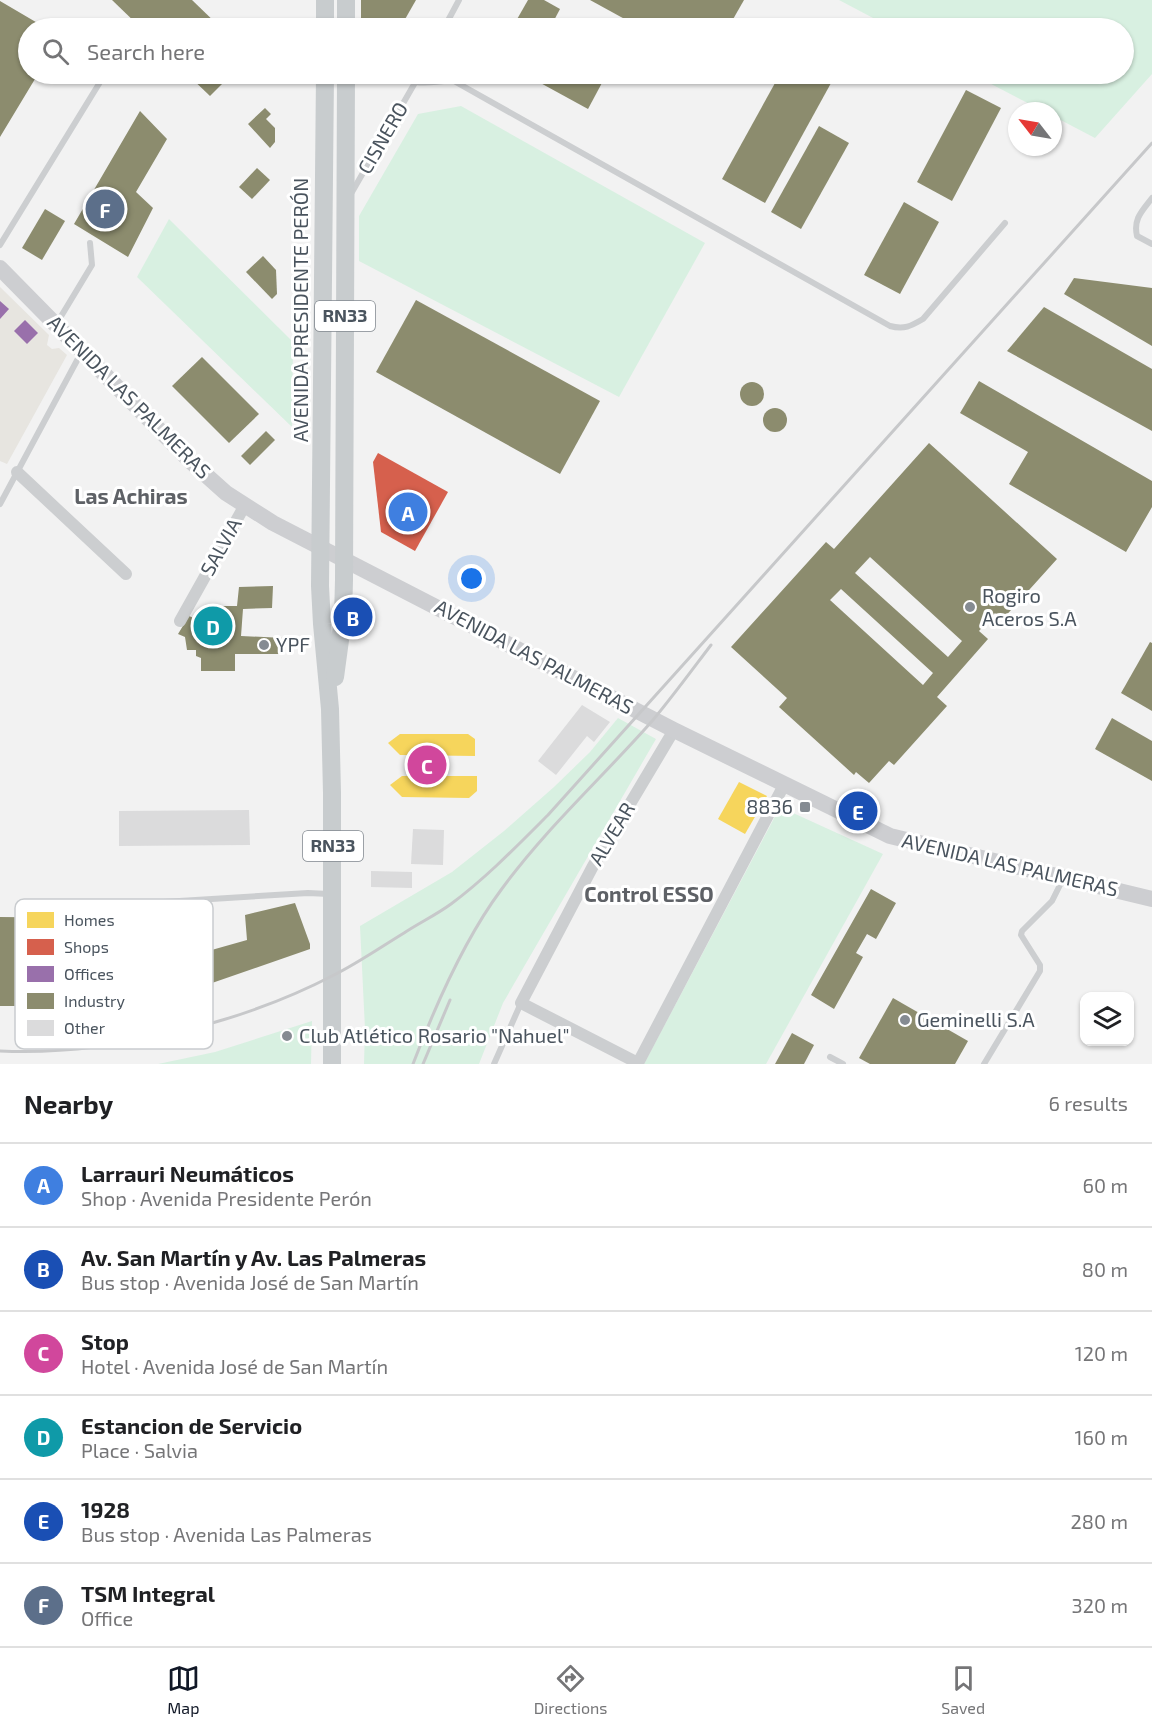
<!DOCTYPE html>
<html lang="en">
<head>
<meta charset="utf-8">
<style>
	:root { --surface:#fff; --page:#f6f6f6; --text:#202124; --muted:#757577; --line:#e0e0e0; --accent:#111827 }
	body { margin:0; font-family:"Exo 2",sans-serif; background:var(--page); color:var(--text) }
	.controls { position:absolute; right:18px; bottom:18px; display:grid; overflow:hidden; border-radius:12px; box-shadow:0 2px 4px #0004 }
	.controls button { width:54px; height:54px; display:grid; place-items:center; padding:0; border:0; border-bottom:2px solid var(--line); background:var(--surface); color:var(--text); font:30px sans-serif }
	.compass { position:absolute; left:1008px; top:102px; width:54px; height:54px; border-radius:50%; background:var(--surface); box-shadow:0 2px 4px #0004; rotate:301deg }
	.you { position:absolute; left:472px; top:579px; width:21px; height:21px; margin:-15px; border:4px solid #fff; border-radius:50%; background:#1a73e8; box-shadow:0 0 0 9px #1a73e833 }
	.badge { display:grid; place-items:center; width:39px; height:39px; border-radius:50%; background:var(--accent); color:#fff; font-size:20px; font-weight:700 }
	.pin { position:absolute; translate:-50% -50%; border:3px solid #fff; box-shadow:0 2px 6px #0006 }
	.list { margin:0; padding:0; list-style:none }
	h2 { display:flex; justify-content:space-between; align-items:center; height:78px; margin:0; padding:0 24px; font-size:26px }
	h2 small { font-size:20px; font-weight:400; color:var(--muted) }
	.list li { display:grid; grid-template-columns:39px 1fr auto; gap:18px; align-items:center; box-sizing:border-box; height:84px; padding:0 24px; border-top:2px solid var(--line) }
	.list b { display:block; font-size:22px; white-space:nowrap }
	.list p { margin:0; font-size:20px; white-space:nowrap; color:var(--muted) }
	.list em { font-size:20px; font-style:normal; color:var(--muted) }
	.icon { flex:none; width:33px; height:33px; fill:none; stroke:currentColor; stroke-width:2; stroke-linecap:round; stroke-linejoin:round }
	.map { position:relative; flex:none; width:1152px; height:1064px; overflow:hidden }
	.search { position:absolute; background:var(--surface); box-shadow:0 2px 4px #0004; left:18px; right:18px; top:18px; height:66px; display:flex; align-items:center; gap:15px; box-sizing:border-box; padding:0 21px; border-radius:33px; color:var(--muted); font-size:22px }
	.sheet { height:582px; background:var(--surface) }
	nav { display:flex; justify-content:space-around; align-items:center; box-sizing:border-box; height:84px; border-top:2px solid var(--line); background:var(--surface); font-size:16px; color:var(--muted) }
	nav a { display:grid; justify-items:center; gap:3px }
	nav .on { color:var(--accent) }
	.map>svg:first-child { display:block }
</style>
</head>
<body>
<div class="map">
<svg width="1152" height="1064" viewBox="0 0 1152 1064">
	<rect width="100%" height="100%" fill="#f2f2f2"/>
	<polygon fill="#e7e5e0" points="0,287 49,335 47,345 52,349 59,348 67,355 7,464 0,461"/>
	<g fill="#d8f0e1">
		<polygon points="839,0 1152,0 1152,74 1095,138 1053,116 1053,111 1043,111 972,74 1124,74 1124,28 892,28"/>
		<polygon points="461,106 705,243 619,397 359,261 359,216 418,114"/>
		<polygon points="169,219 293,342 292,427 137,277"/>
		<polygon points="618,718 656,739 503,1003 479,1064 364,1064 365,1029 360,926 452,872 504,831 554,787 590,752"/>
		<polygon points="780,807 883,854 766,1064 644,1064"/>
		<polygon points="312,1021 311,1064 158,1064 215,1052"/>
	</g>
	<g fill="#f6d55c">
		<polygon points="400,734 468,734 475,739 475,756 400,755 388,743"/>
		<polygon points="402,776 477,776 477,791 469,798 402,797 390,785"/>
		<polygon points="739,782 767,796 745,834 718,819"/>
	</g>
	<polygon fill="#d6604d" points="378,453 448,492 415,551 381,532 373,462"/>
	<g fill="#9970ab">
		<polygon points="0,301 9,309 0,319"/>
		<polygon points="25,320 38,333 27,344 14,331"/>
	</g>
	<g fill="#8c8c6e" fill-rule="evenodd">
		<polygon points="112,0 192,0 221,28 141,28"/>
		<polygon points="361,0 416,0 400,28 361,28"/>
		<polygon points="528,0 544,0 560,9 550,28 512,28"/>
		<polygon points="590,0 744,0 728,28 641,28"/>
		<polygon points="0,1 46,28 28,28 28,74 38,74 0,137"/>
		<polygon points="187,74 232,74 210,96"/>
		<polygon points="524,74 589,74 603,81 588,109"/>
		<polygon points="780,74 836,74 765,203 722,179"/>
		<polygon points="966,90 1001,108 952,201 917,182"/>
		<polygon points="265,108 271,114 266,119 275,128 275,142 270,148 248,124"/>
		<polygon points="140,111 167,139 136,192 153,208 128,257 74,224"/>
		<polygon points="819,126 849,143 801,229 771,212"/>
		<polygon points="257,168 270,180 252,199 239,187"/>
		<polygon points="904,202 939,222 900,294 864,275"/>
		<polygon points="45,209 65,221 42,260 22,248"/>
		<polygon points="263,256 276,270 277,294 272,299 246,272"/>
		<polygon points="1074,278 1152,288 1152,346 1064,294"/>
		<polygon points="416,300 600,401 560,474 376,372"/>
		<polygon points="1044,307 1152,369 1152,431 1007,351"/>
		<polygon points="202,357 259,414 229,443 172,386"/>
		<polygon points="979,381 1152,481 1152,507 1126,552 1009,484 1028,452 960,413"/>
		<circle cx="752" cy="394" r="12"/>
		<circle cx="775" cy="420" r="12"/>
		<polygon points="266,431 275,440 250,465 241,456"/>
		<path d="M929 443 1057 559 1002 620 995 613 979 631 988 639 937 697 947 706 894 765 889 761 869 783 856 772 854 775 779 707 787 698 731 647 826 542 834 549ZM870 557 962 641 948 657 855 573ZM841 589 933 673 923 685 830 600Z"/>
		<polygon points="273,586 272,608 243,609 241,636 284,638 283,654 235,654 235,671 201,671 201,658 196,656 196,650 187,650 185,637 178,634 189,616 196,619 204,618 205,610 209,606 237,606 239,587"/>
		<polygon points="1150,642 1152,643 1152,711 1121,693"/>
		<polygon points="1112,718 1152,741 1152,781 1095,749"/>
		<polygon points="871,889 896,903 876,939 867,934 856,953 863,957 834,1009 811,995"/>
		<polygon points="295,903 310,944 310,949 212,983 205,968 201,953 247,940 245,915"/>
		<polygon points="0,917 198,919 204,985 76,1006 0,1006"/>
		<polygon points="893,998 968,1041 955,1064 870,1064 859,1058"/>
		<polygon points="792,1033 814,1045 804,1064 775,1064"/>
	</g>
	<g fill="#dbdbdc">
		<polygon points="582,705 610,722 594,742 587,736 556,775 538,761"/>
		<polygon points="249,810 250,845 119,846 119,811"/>
		<polygon points="413,829 444,830 443,865 411,864"/>
		<polygon points="371,871 412,872 412,888 371,887"/>
	</g>
	<g fill="none" stroke-linecap="round" stroke-linejoin="round">
		<g stroke="#ccced0" stroke-width="6">
			<polyline points="444,28 459,0"/>
			<path d="M416 82C429 84 441 80 454 81L890 326C904 330 911 326 923 319L1005 223"/>
			<polyline points="352,192 420,74"/>
			<path d="M1152 198C1142 211 1133 219 1137 236L1152 244"/>
			<polyline points="0,245 105,74"/>
			<polyline points="57,323 92,265 90,243"/>
			<polyline points="0,504 81,353"/>
			<polyline points="38,905 147,903 308,893 329,894"/>
			<polyline points="830,1057 843,1064"/>
			<polyline points="494,1064 521,1003"/>
			<polyline points="984,1064 1040,971 1040,965 1021,935 1022,931 1052,901 1063,879"/>
		</g>
		<g stroke="#ccced0" stroke-width="12">
			<polyline points="17,472 126,574"/>
			<polyline points="180,621 245,505"/>
			<polyline points="674,730 593,866 521,1003 638,1063 784,785"/>
		</g>
		<polyline stroke="#cdced1" stroke-width="16" points="0,268 188,459 226,493 273,523 674,730 890,836 1152,899"/>
		<g stroke="#c8ccce" stroke-width="18">
			<polyline points="325,28 325,0"/>
			<polyline points="346,28 346,0"/>
			<polyline points="325,74 320,586 322,624 330,709 332,793 332,1064"/>
			<polyline points="335,677 343,618 344,580 346,74"/>
		</g>
		<g stroke="#c7c8ca" stroke-width="3">
			<path d="M0 1051C108 1056 238 1025 334 975 358 963 381 947 404 933 419 923 436 915 451 904 486 878 517 846 548 815L1152 143"/>
			<path d="M413 1064C434 1009 466 937 501 890 546 828 603 777 653 720 673 696 692 670 711 645"/>
			<polyline points="423,1064 450,1000"/>
		</g>
	</g>
	<g fill="#858b92" stroke="#fff" stroke-width="2">
		<circle cx="970" cy="607" r="6"/>
		<circle cx="264" cy="645" r="6"/>
		<rect x="799" y="801" width="12" height="12" rx="3"/>
		<circle cx="905" cy="1020" r="6"/>
		<circle cx="287" cy="1036" r="6"/>
	</g>
	<g text-anchor="middle" stroke-width="6" stroke-linejoin="round" paint-order="stroke">
		<g fill="#fff" stroke="#80878e" stroke-width="1.5">
			<rect x="315" y="301" width="60" height="30" rx="4.5"/>
			<rect x="303" y="831" width="60" height="30" rx="4.5"/>
		</g>
		<g font-size="18" font-weight="bold" fill="#4a545e">
			<text x="345" y="322">RN33</text>
			<text x="333" y="852">RN33</text>
		</g>
		<g font-size="20" fill="#4a545e" stroke="#fff">
			<text transform="translate(383 138) rotate(-60)" y="7">CISNERO</text>
			<text transform="translate(301 310) rotate(-90)" y="7">AVENIDA PRESIDENTE PERÓN</text>
			<text transform="translate(129 397) rotate(45)" y="7">AVENIDA LAS PALMERAS</text>
			<text transform="translate(221 547) rotate(-61)" y="7">SALVIA</text>
			<text transform="translate(534 657) rotate(28)" y="7">AVENIDA LAS PALMERAS</text>
			<text transform="translate(612 834) rotate(-59)" y="7">ALVEAR</text>
			<text transform="translate(1010 865) rotate(13)" y="7">AVENIDA LAS PALMERAS</text>
		</g>
		<g font-size="20" fill="#4a545e" stroke="#fff" text-anchor="start">
			<text x="982" y="603">Rogiro<tspan x="982" dy="23">Aceros S.A</tspan></text>
			<text x="276" y="652">YPF</text>
			<text x="793" y="814" text-anchor="end">8836</text>
			<text x="917" y="1027">Geminelli S.A</text>
			<text x="299" y="1043">Club Atlético Rosario "Nahuel"</text>
		</g>
		<g font-size="21" font-weight="bold" fill="#5e6166" stroke="#fff">
			<text x="131" y="504">Las Achiras</text>
			<text x="649" y="902">Control ESSO</text>
		</g>
	</g>
	<rect x="15" y="899" width="198" height="150" rx="9" fill="#fff" stroke="#c9cccf" stroke-width="1.5"/>
	<rect x="27" y="912" width="27" height="16" fill="#f6d55c"/>
	<rect x="27" y="939" width="27" height="16" fill="#d6604d"/>
	<rect x="27" y="966" width="27" height="16" fill="#9970ab"/>
	<rect x="27" y="993" width="27" height="16" fill="#8c8c6e"/>
	<rect x="27" y="1020" width="27" height="16" fill="#dbdbdc"/>
	<g font-size="16" fill="#4a545e">
		<text x="64" y="926">Homes</text>
		<text x="64" y="953">Shops</text>
		<text x="64" y="980">Offices</text>
		<text x="64" y="1007">Industry</text>
		<text x="64" y="1034">Other</text>
	</g>
</svg>
<div class="controls">
<button><svg class="icon" aria-label="layers" viewBox="0 0 24 24"><path d="M12 4l9 5-9 5-9-5zM3 14l9 5 9-5"/></svg></button>
</div>
<svg class="compass" viewBox="-18 -18 36 36"><path d="M0-13l5 13h-10z" fill="#e53935"/><path d="M0 13l5-13h-10z" fill="#757577"/></svg>
<div class="you"></div>
<div class="pin badge" style="left:408px;top:512px;background:#3f7fe0">A</div>
<div class="pin badge" style="left:353px;top:617px;background:#1a4fb4">B</div>
<div class="pin badge" style="left:427px;top:765px;background:#d1479c">C</div>
<div class="pin badge" style="left:213px;top:626px;background:#0f9aa8">D</div>
<div class="pin badge" style="left:858px;top:811px;background:#1a4fb4">E</div>
<div class="pin badge" style="left:105px;top:209px;background:#5c6f8a">F</div>
<div class="search"><svg class="icon" aria-label="search" viewBox="0 0 24 24"><circle cx="10" cy="10" r="6"/><path d="M15 15l6 6"/></svg>Search here</div>
</div>
<section class="sheet">
<h2>Nearby<small>6 results</small></h2>
<ul class="list">
<li><span class="badge" style="background:#3f7fe0">A</span><div><b>Larrauri Neumáticos</b><p>Shop · Avenida Presidente Perón</p></div><em>60 m</em></li>
<li><span class="badge" style="background:#1a4fb4">B</span><div><b>Av. San Martín y Av. Las Palmeras</b><p>Bus stop · Avenida José de San Martín</p></div><em>80 m</em></li>
<li><span class="badge" style="background:#d1479c">C</span><div><b>Stop</b><p>Hotel · Avenida José de San Martín</p></div><em>120 m</em></li>
<li><span class="badge" style="background:#0f9aa8">D</span><div><b>Estancion de Servicio</b><p>Place · Salvia</p></div><em>160 m</em></li>
<li><span class="badge" style="background:#1a4fb4">E</span><div><b>1928</b><p>Bus stop · Avenida Las Palmeras</p></div><em>280 m</em></li>
<li><span class="badge" style="background:#5c6f8a">F</span><div><b>TSM Integral</b><p>Office</p></div><em>320 m</em></li>
</ul>
</section>
<nav>
<a class="on"><svg class="icon" aria-label="map" viewBox="0 0 24 24"><path d="M3 6l6-2 6 2 6-2v14l-6 2-6-2-6 2zM9 4v14M15 6v14"/></svg>Map</a>
<a><svg class="icon" aria-label="directions" viewBox="0 0 24 24"><path d="M12 3l9 9-9 9-9-9zM9 14v-3h6M13 9l2 2-2 2"/></svg>Directions</a>
<a><svg class="icon" aria-label="saved" viewBox="0 0 24 24"><path d="M7 4h10v16l-5-4-5 4z"/></svg>Saved</a>
</nav>
</body>
</html>
